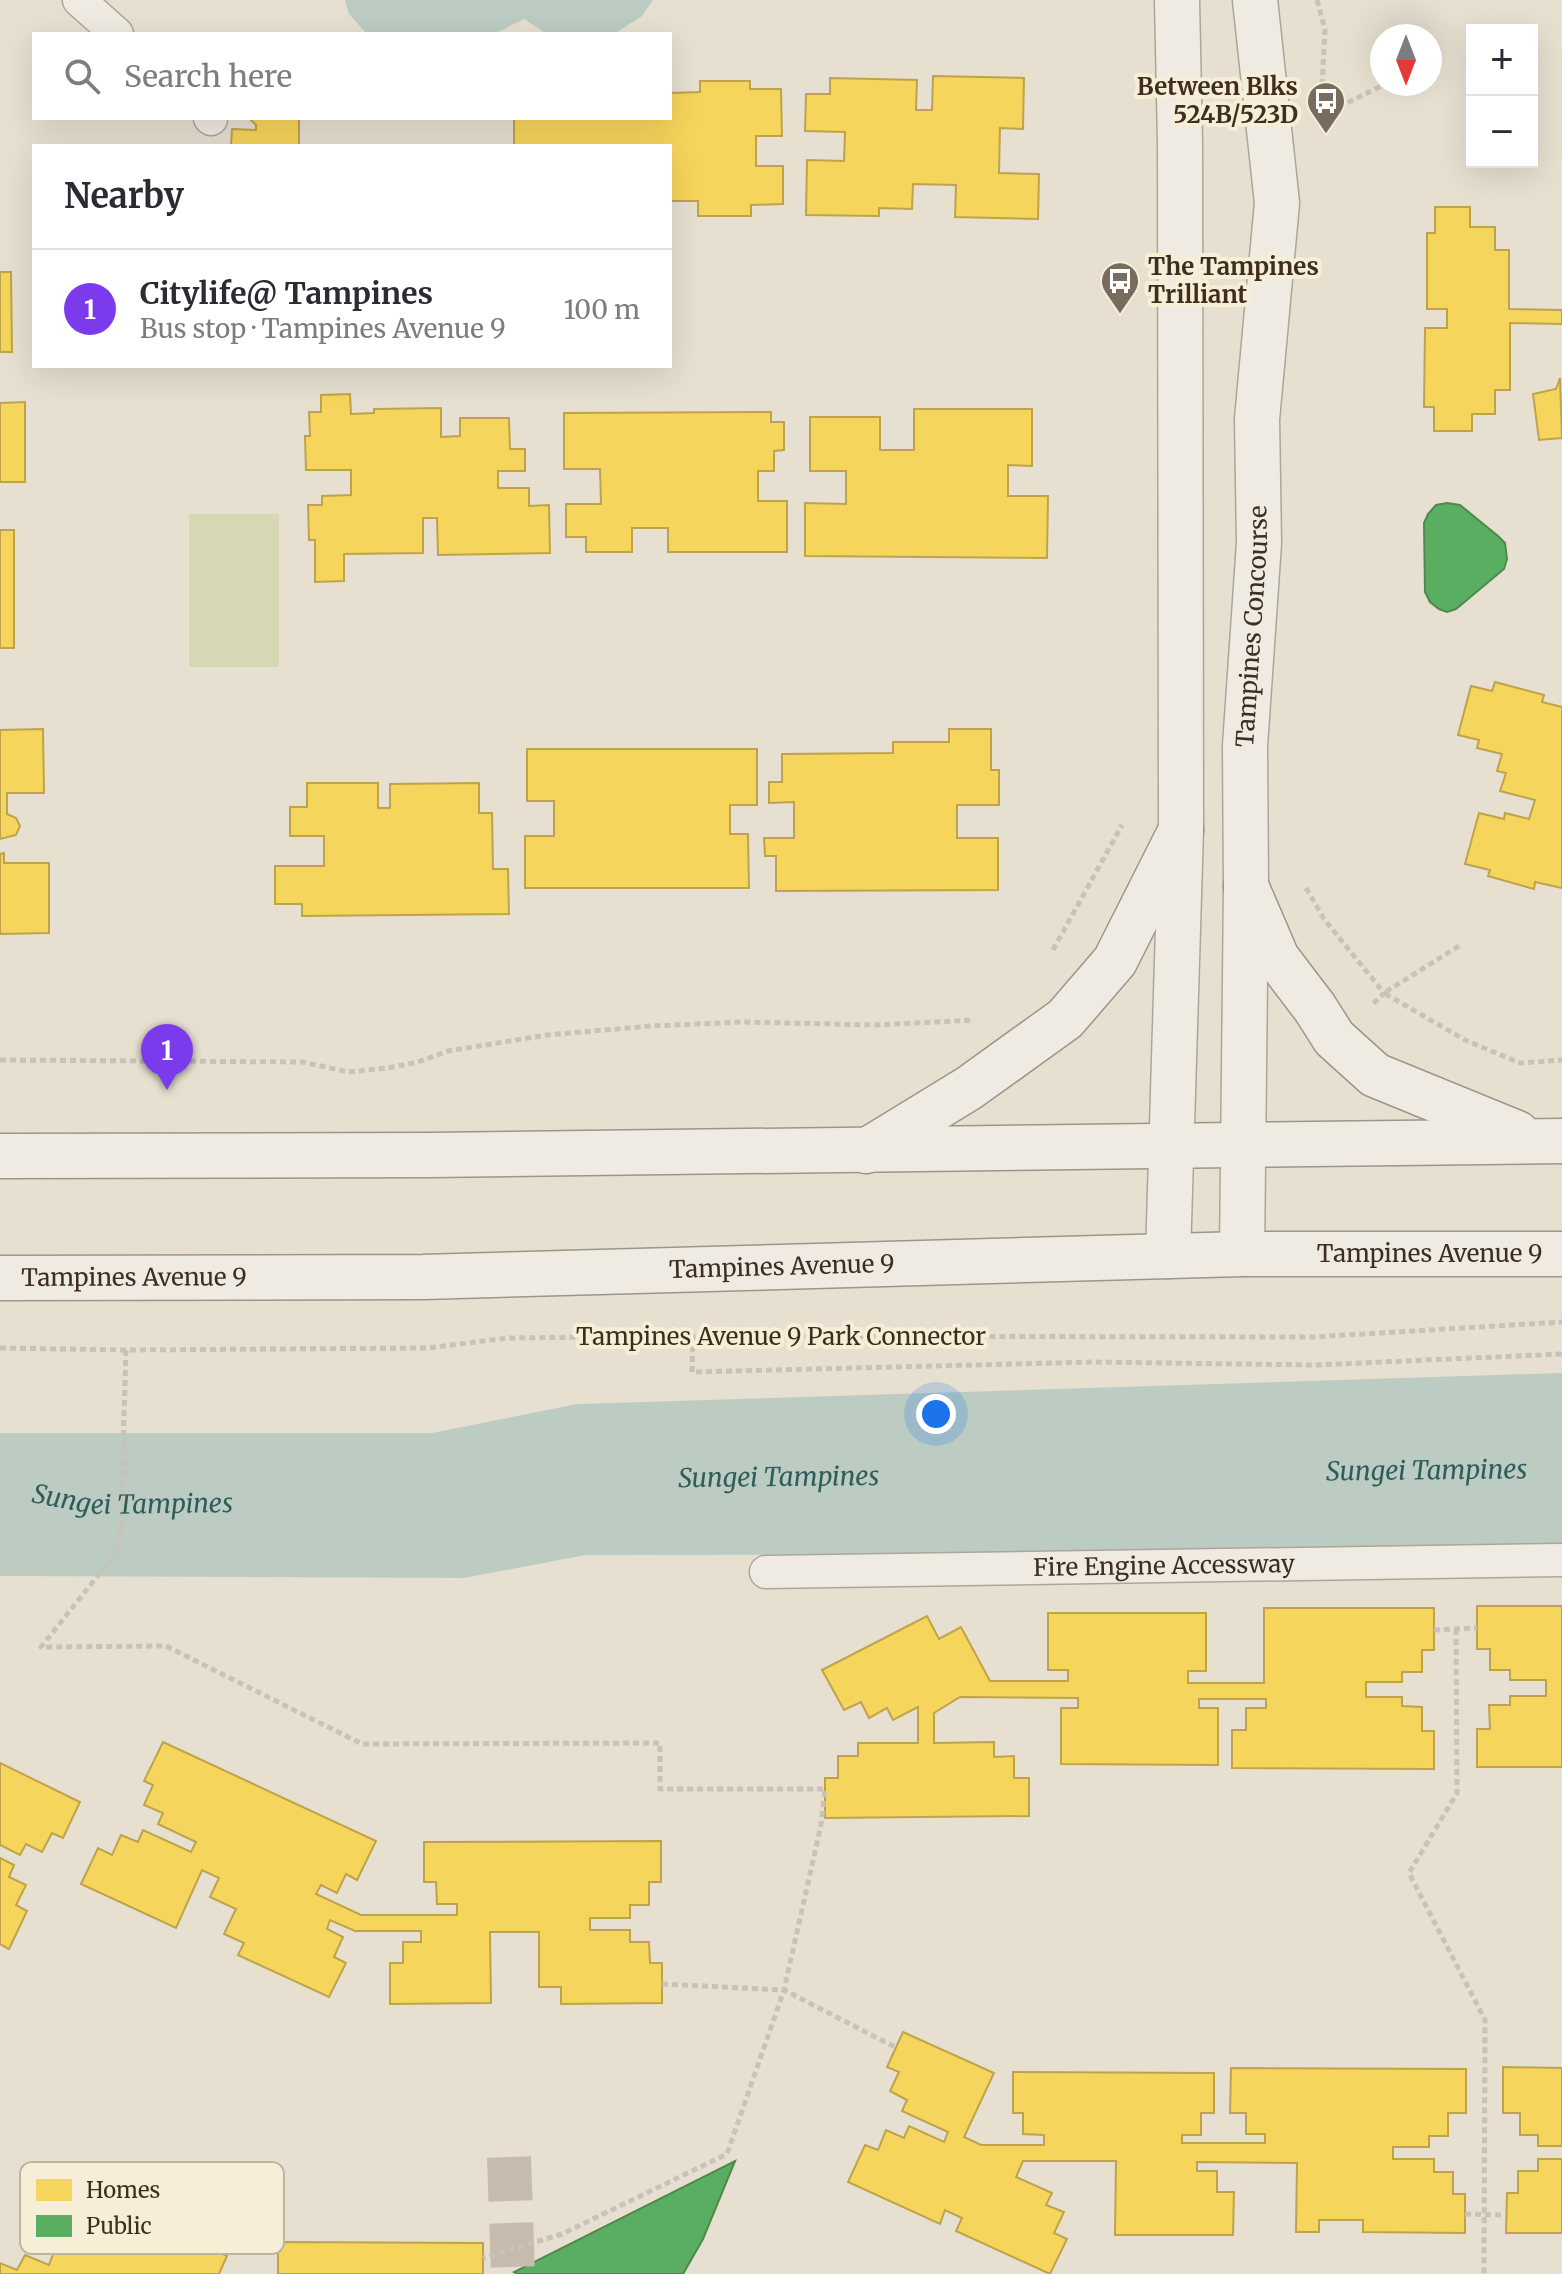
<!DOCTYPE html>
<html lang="en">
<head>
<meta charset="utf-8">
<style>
	:root { --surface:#fff; --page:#f2f2f3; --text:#2b2b33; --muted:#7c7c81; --line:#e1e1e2; --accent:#7c3aed }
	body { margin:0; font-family:Merriweather,serif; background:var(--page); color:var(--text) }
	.controls { position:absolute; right:24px; top:24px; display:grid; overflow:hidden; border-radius:0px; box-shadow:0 8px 32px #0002 }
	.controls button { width:72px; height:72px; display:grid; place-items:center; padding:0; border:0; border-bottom:2px solid var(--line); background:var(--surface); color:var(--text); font:40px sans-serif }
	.compass { position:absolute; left:1370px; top:24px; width:72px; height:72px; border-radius:50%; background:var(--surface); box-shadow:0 8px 32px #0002; rotate:180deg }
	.you { position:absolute; left:936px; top:1414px; width:28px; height:28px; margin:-20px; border:6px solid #fff; border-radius:50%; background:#1a73e8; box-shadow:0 0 0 12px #1a73e833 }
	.badge { display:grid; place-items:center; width:52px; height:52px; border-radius:50%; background:var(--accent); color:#fff; font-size:26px; font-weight:700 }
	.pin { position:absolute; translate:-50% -66px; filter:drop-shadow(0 2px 4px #0008) }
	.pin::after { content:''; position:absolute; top:42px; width:28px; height:24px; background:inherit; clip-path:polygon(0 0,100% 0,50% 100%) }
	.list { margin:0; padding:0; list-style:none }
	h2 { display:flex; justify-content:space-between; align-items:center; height:104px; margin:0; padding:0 32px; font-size:34px }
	h2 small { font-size:26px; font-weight:400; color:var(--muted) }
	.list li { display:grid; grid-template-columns:52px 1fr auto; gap:24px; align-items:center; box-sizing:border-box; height:120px; padding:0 32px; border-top:2px solid var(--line) }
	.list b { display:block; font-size:30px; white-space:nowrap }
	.list p { margin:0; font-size:26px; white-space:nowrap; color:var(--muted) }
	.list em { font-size:26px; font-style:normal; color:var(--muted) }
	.icon { flex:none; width:44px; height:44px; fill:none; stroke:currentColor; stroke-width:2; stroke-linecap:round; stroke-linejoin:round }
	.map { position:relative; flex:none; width:1562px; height:2274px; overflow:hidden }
	.search { position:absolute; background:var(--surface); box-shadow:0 8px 32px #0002; left:32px; top:32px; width:640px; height:88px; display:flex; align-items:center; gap:20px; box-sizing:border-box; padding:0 28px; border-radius:0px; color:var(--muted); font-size:30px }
	.panel { position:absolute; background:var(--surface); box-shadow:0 8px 32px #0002; left:32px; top:144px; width:640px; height:224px; border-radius:0px }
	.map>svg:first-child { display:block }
</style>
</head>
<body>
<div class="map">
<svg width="1562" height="2274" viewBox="0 0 1562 2274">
	<rect width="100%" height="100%" fill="#e7e0d1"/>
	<rect fill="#d6d7b3" x="189" y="514" width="90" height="153"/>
	<polygon fill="#bcccc2" points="345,0 653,0 642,16 614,34 547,34 524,19 494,34 367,34 349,14"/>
	<g fill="#f6d55c" stroke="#bea34a" stroke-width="2">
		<polygon points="933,76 1024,78 1023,129 1000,128 999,173 1039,174 1038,219 955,217 956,185 913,184 912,209 879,208 879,216 806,215 807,160 844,161 845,132 805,131 806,94 830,94 830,78 917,80 916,110 932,110"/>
		<polygon points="700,81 750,81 750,89 781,89 782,136 756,136 756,166 783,166 783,204 751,205 751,216 698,216 698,201 670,201 670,146 514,146 514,118 670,118 670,93 700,92"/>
		<polygon points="249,118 299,118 299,146 231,146 232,129 256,130 256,125"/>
		<polygon points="1435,207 1470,207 1470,227 1495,227 1495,250 1509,250 1509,309 1562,310 1562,324 1510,323 1510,390 1495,390 1495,414 1472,414 1472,431 1434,431 1434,407 1424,407 1425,328 1447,328 1447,309 1427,309 1427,233 1435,233"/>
		<polygon points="0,272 11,272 12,352 0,352"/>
		<polygon points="1560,378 1562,438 1539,440 1533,394 1556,389"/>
		<polygon points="350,394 351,414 374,413 374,409 441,408 441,437 460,436 460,418 509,418 510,449 525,449 525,471 498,471 498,488 529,488 529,506 549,505 550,553 438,555 437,518 423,518 423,553 344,554 344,581 315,582 315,540 309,540 308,505 322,505 322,496 351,495 351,470 306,470 305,436 310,436 309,412 321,412 321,395"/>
		<polygon points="25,402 25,482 0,482 0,403"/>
		<polygon points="914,409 1032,409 1032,466 1008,465 1008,496 1048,496 1047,558 805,556 805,503 846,504 846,471 810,471 810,417 880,417 880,450 914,450"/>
		<polygon points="771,412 771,422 784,422 784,450 774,451 774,471 758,471 758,501 787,501 787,552 668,552 668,528 632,528 632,552 586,552 586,537 566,537 566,504 601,504 600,469 564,469 564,413"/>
		<rect x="0" y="530" width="14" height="118"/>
		<polygon points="1495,682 1544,695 1542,702 1562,707 1562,888 1535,882 1534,889 1488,876 1490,870 1465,864 1479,813 1504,819 1505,813 1529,819 1535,800 1500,791 1506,773 1497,771 1502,754 1477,748 1479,740 1458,735 1471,686 1492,691"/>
		<polygon points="43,729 44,793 7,793 7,814 16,818 20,826 16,835 0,839 0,730"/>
		<polygon points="949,729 991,729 991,770 999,770 999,805 957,805 957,838 998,838 998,890 776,891 776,856 765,856 764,838 794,838 794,802 769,803 769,782 782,782 782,754 893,753 893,742 949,742"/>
		<polygon points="527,749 757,749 757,805 730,805 730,834 748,834 749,888 525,888 525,836 554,836 554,801 527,801"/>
		<polygon points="307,783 378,783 378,808 390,808 390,784 479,783 479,813 492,813 493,869 508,869 509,914 302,916 302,904 275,904 275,866 324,866 324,836 290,836 290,807 307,807"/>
		<polygon points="4,853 4,863 49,863 49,933 0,934 0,854"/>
		<polygon points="1477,1606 1562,1606 1562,1767 1477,1767 1477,1729 1490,1729 1489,1705 1510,1705 1510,1696 1546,1696 1546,1680 1510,1680 1510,1670 1490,1670 1490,1649 1477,1649"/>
		<polygon points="1264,1608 1434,1608 1434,1650 1422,1650 1422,1672 1402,1672 1402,1682 1366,1682 1366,1697 1402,1697 1402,1706 1422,1707 1422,1731 1434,1731 1434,1769 1232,1768 1232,1730 1246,1730 1246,1708 1266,1708 1266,1699 1199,1699 1199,1708 1218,1708 1218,1765 1061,1764 1061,1708 1078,1708 1078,1698 960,1697 934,1713 934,1743 994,1742 994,1757 1014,1756 1014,1778 1029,1778 1029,1816 825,1818 825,1778 838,1778 838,1756 858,1756 858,1743 918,1743 918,1707 893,1720 887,1708 869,1718 861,1702 844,1710 822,1670 927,1616 939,1639 961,1627 990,1681 1068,1681 1068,1670 1048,1670 1048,1613 1206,1613 1206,1671 1188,1671 1188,1683 1264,1683"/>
		<polygon points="163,1742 376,1841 357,1880 346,1874 337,1893 321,1885 316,1894 361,1915 457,1915 457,1904 437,1904 436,1882 424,1882 424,1842 661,1841 661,1882 649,1882 649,1905 630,1905 630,1918 590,1918 590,1930 630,1930 630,1942 649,1942 650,1963 662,1963 662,2003 561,2004 561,1987 539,1987 539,1932 490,1932 491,2003 390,2004 390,1963 403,1963 403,1942 421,1942 421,1931 355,1931 330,1920 327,1929 343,1937 334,1957 346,1963 329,1997 238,1955 244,1943 224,1934 236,1909 210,1897 219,1878 202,1870 176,1928 81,1884 98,1848 112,1855 121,1835 138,1842 143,1830 191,1852 196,1842 158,1824 163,1813 144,1805 153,1785 144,1781"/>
		<polygon points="0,1763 80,1802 63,1838 52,1833 42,1852 26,1844 20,1855 0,1845"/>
		<polygon points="0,1858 14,1865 9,1877 26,1885 16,1905 27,1911 9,1949 0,1944"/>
		<polygon points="903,2032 994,2073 964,2137 981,2145 1044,2145 1044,2135 1023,2134 1023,2113 1013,2113 1013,2072 1214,2073 1214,2113 1201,2113 1201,2135 1182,2135 1182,2143 1265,2143 1265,2134 1246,2134 1246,2113 1230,2113 1231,2068 1466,2069 1466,2113 1448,2113 1448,2136 1429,2136 1429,2147 1393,2147 1393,2159 1434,2159 1434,2172 1453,2172 1453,2194 1465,2194 1465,2233 1363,2232 1363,2220 1319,2220 1319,2232 1296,2232 1297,2163 1197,2162 1197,2171 1217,2171 1217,2192 1234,2192 1233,2235 1115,2235 1116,2161 1023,2161 1016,2177 1052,2193 1046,2205 1064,2212 1054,2233 1067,2239 1050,2274 956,2231 962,2218 945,2210 940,2224 848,2182 865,2145 878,2150 886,2130 904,2138 909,2126 944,2142 948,2132 902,2111 907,2100 890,2091 899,2072 887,2067"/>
		<polygon points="1503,2067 1562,2068 1562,2146 1538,2146 1538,2135 1520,2135 1520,2113 1503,2113"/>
		<polygon points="1538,2159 1562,2159 1562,2233 1506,2233 1507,2193 1518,2193 1518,2171 1538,2171"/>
		<polygon points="45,2171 227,2256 219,2274 0,2274 0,2263 17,2270 25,2255 49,2265 53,2254 45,2251 50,2240 31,2232 40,2212 28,2206"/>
		<polygon points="278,2242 483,2243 483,2274 278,2274"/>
	</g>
	<g fill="#5aae61" stroke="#51884e" stroke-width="2">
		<polygon points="1447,503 1460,505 1498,536 1505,543 1507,559 1504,569 1456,609 1447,612 1439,609 1430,602 1425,592 1424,523 1428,514 1436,505"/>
		<polygon points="735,2161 703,2239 683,2274 517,2274 514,2272"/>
	</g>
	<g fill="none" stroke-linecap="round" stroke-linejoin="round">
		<g stroke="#bcccc2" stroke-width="58">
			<polyline points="0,1462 435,1462 580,1433 1562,1402"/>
			<polyline points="0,1547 461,1549 583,1526 1562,1524"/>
		</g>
		<path stroke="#bcccc2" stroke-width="100" id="s1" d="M0 1487 94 1505 456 1500 596 1479 1562 1469"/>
		<polyline stroke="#c5bcae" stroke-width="44" stroke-dasharray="44 22" stroke-linecap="butt" points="509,2157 513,2274"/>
		<defs>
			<g id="service">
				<polyline points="79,0 117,34"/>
				<polyline points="210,118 211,119"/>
				<path id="s2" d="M766 1572 1562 1560"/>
			</g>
			<g id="minor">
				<path id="s3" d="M1242 1254 1246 886 1245 746 1259 543 1257 419 1277 203 1255 0"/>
				<polyline points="1168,1256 1181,830 1180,142 1177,0"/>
			</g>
			<g id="secondary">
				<polyline points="1246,886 1277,958 1315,1008 1334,1038 1375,1075 1517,1133"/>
				<polyline points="866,1151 969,1088 1065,1019 1115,961 1181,830"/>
				<polyline points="0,1156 430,1155 1562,1141"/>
				<path id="s4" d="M0 1278 423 1277 1242 1254H1562"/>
			</g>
		</defs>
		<use href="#service" stroke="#ada599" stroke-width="35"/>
		<use href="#minor" stroke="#ada599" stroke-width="47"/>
		<use href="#secondary" stroke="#9c958a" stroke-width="47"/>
		<g stroke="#c8c2b9" stroke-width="5" stroke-dasharray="6 4" stroke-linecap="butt">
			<polyline points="1317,0 1325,30 1321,104"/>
			<polyline points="1321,116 1385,84"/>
			<polyline points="1306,888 1324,919 1384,993 1371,1006"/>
			<polyline points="1459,946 1384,993 1465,1040 1520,1063 1562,1060"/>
			<polyline points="1053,950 1122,825"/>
			<polyline points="0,1060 303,1062 348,1072 388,1068 418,1062 448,1051 547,1035 651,1026 742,1022 877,1025 974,1020"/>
			<polyline points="693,1336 692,1372 1092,1362 1315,1365 1562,1354"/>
			<polyline points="0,1348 126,1350 428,1348 507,1338 693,1336 1314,1337 1562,1322"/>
			<polyline points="126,1350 120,1548 41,1647 166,1646 362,1744 660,1743 660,1789 825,1789 821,1825 784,1990 727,2154 562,2234 483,2258"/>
			<polyline points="1456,1629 1457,1793 1409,1873 1485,2020 1484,2274"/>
			<polyline points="1434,1630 1477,1628"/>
			<polyline points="662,1984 784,1990 895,2047"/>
			<polyline points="1465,2214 1506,2215"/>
		</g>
		<use href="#service" stroke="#efebe3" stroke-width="32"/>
		<use href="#minor" stroke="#efebe3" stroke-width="44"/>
		<use href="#secondary" stroke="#efebe3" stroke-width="44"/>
	</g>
	<defs>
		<symbol id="bus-pin" viewBox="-11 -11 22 30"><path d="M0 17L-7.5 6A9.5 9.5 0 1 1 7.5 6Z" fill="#786c5e" stroke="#f7eed8"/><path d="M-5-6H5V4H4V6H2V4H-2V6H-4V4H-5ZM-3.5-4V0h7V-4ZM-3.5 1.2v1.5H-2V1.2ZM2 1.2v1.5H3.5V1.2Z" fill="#fff"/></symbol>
	</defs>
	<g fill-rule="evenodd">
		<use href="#bus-pin" x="1304" y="79" width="44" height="60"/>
		<use href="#bus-pin" x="1098" y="259" width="44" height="60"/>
	</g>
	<g text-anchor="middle" stroke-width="8" stroke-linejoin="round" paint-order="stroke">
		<g font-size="24" font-weight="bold" fill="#3d2e20" stroke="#f7eed8" text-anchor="end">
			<text x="1298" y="95">Between Blks<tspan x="1298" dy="28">524B/523D</tspan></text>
			<text x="1148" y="275" text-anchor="start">The Tampines<tspan x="1148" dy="28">Trilliant</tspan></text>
		</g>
		<g font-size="24" fill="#3d2e20" stroke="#f7eed8">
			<text dy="8" stroke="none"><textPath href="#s3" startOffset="628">Tampines Concourse</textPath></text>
			<text dy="8" stroke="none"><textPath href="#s4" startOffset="1430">Tampines Avenue 9</textPath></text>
			<text dy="8" stroke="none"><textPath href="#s4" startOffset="782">Tampines Avenue 9</textPath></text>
			<text dy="8" stroke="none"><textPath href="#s4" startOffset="134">Tampines Avenue 9</textPath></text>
			<text x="781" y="1345">Tampines Avenue 9 Park Connector</text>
			<text dy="8" stroke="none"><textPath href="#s2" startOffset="398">Fire Engine Accessway</textPath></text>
		</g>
		<g font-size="26" font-style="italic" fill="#2f5d5a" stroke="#f7eed8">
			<text dy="9" stroke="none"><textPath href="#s1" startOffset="1430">Sungei Tampines</textPath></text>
			<text dy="9" stroke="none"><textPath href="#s1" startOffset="782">Sungei Tampines</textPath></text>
			<text dy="9" stroke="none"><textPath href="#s1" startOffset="134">Sungei Tampines</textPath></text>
		</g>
	</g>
	<rect x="20" y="2162" width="264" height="92" rx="12" fill="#f7eed8" stroke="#bfb4a1" stroke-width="2"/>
	<rect x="36" y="2179" width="36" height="22" fill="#f6d55c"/>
	<rect x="36" y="2215" width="36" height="22" fill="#5aae61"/>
	<g font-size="22" fill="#3d2e20">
		<text x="86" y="2198">Homes</text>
		<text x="86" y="2234">Public</text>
	</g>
</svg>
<div class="controls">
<button>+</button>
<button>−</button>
</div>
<svg class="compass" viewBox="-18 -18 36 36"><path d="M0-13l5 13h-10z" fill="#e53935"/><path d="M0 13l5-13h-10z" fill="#7c7c81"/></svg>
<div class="you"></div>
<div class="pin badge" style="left:167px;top:1090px">1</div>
<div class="search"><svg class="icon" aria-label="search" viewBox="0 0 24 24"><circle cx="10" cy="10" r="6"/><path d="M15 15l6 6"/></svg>Search here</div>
<section class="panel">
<h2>Nearby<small></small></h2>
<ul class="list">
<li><span class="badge">1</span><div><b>Citylife@ Tampines</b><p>Bus stop · Tampines Avenue 9</p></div><em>100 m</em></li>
</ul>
</section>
</div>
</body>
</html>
